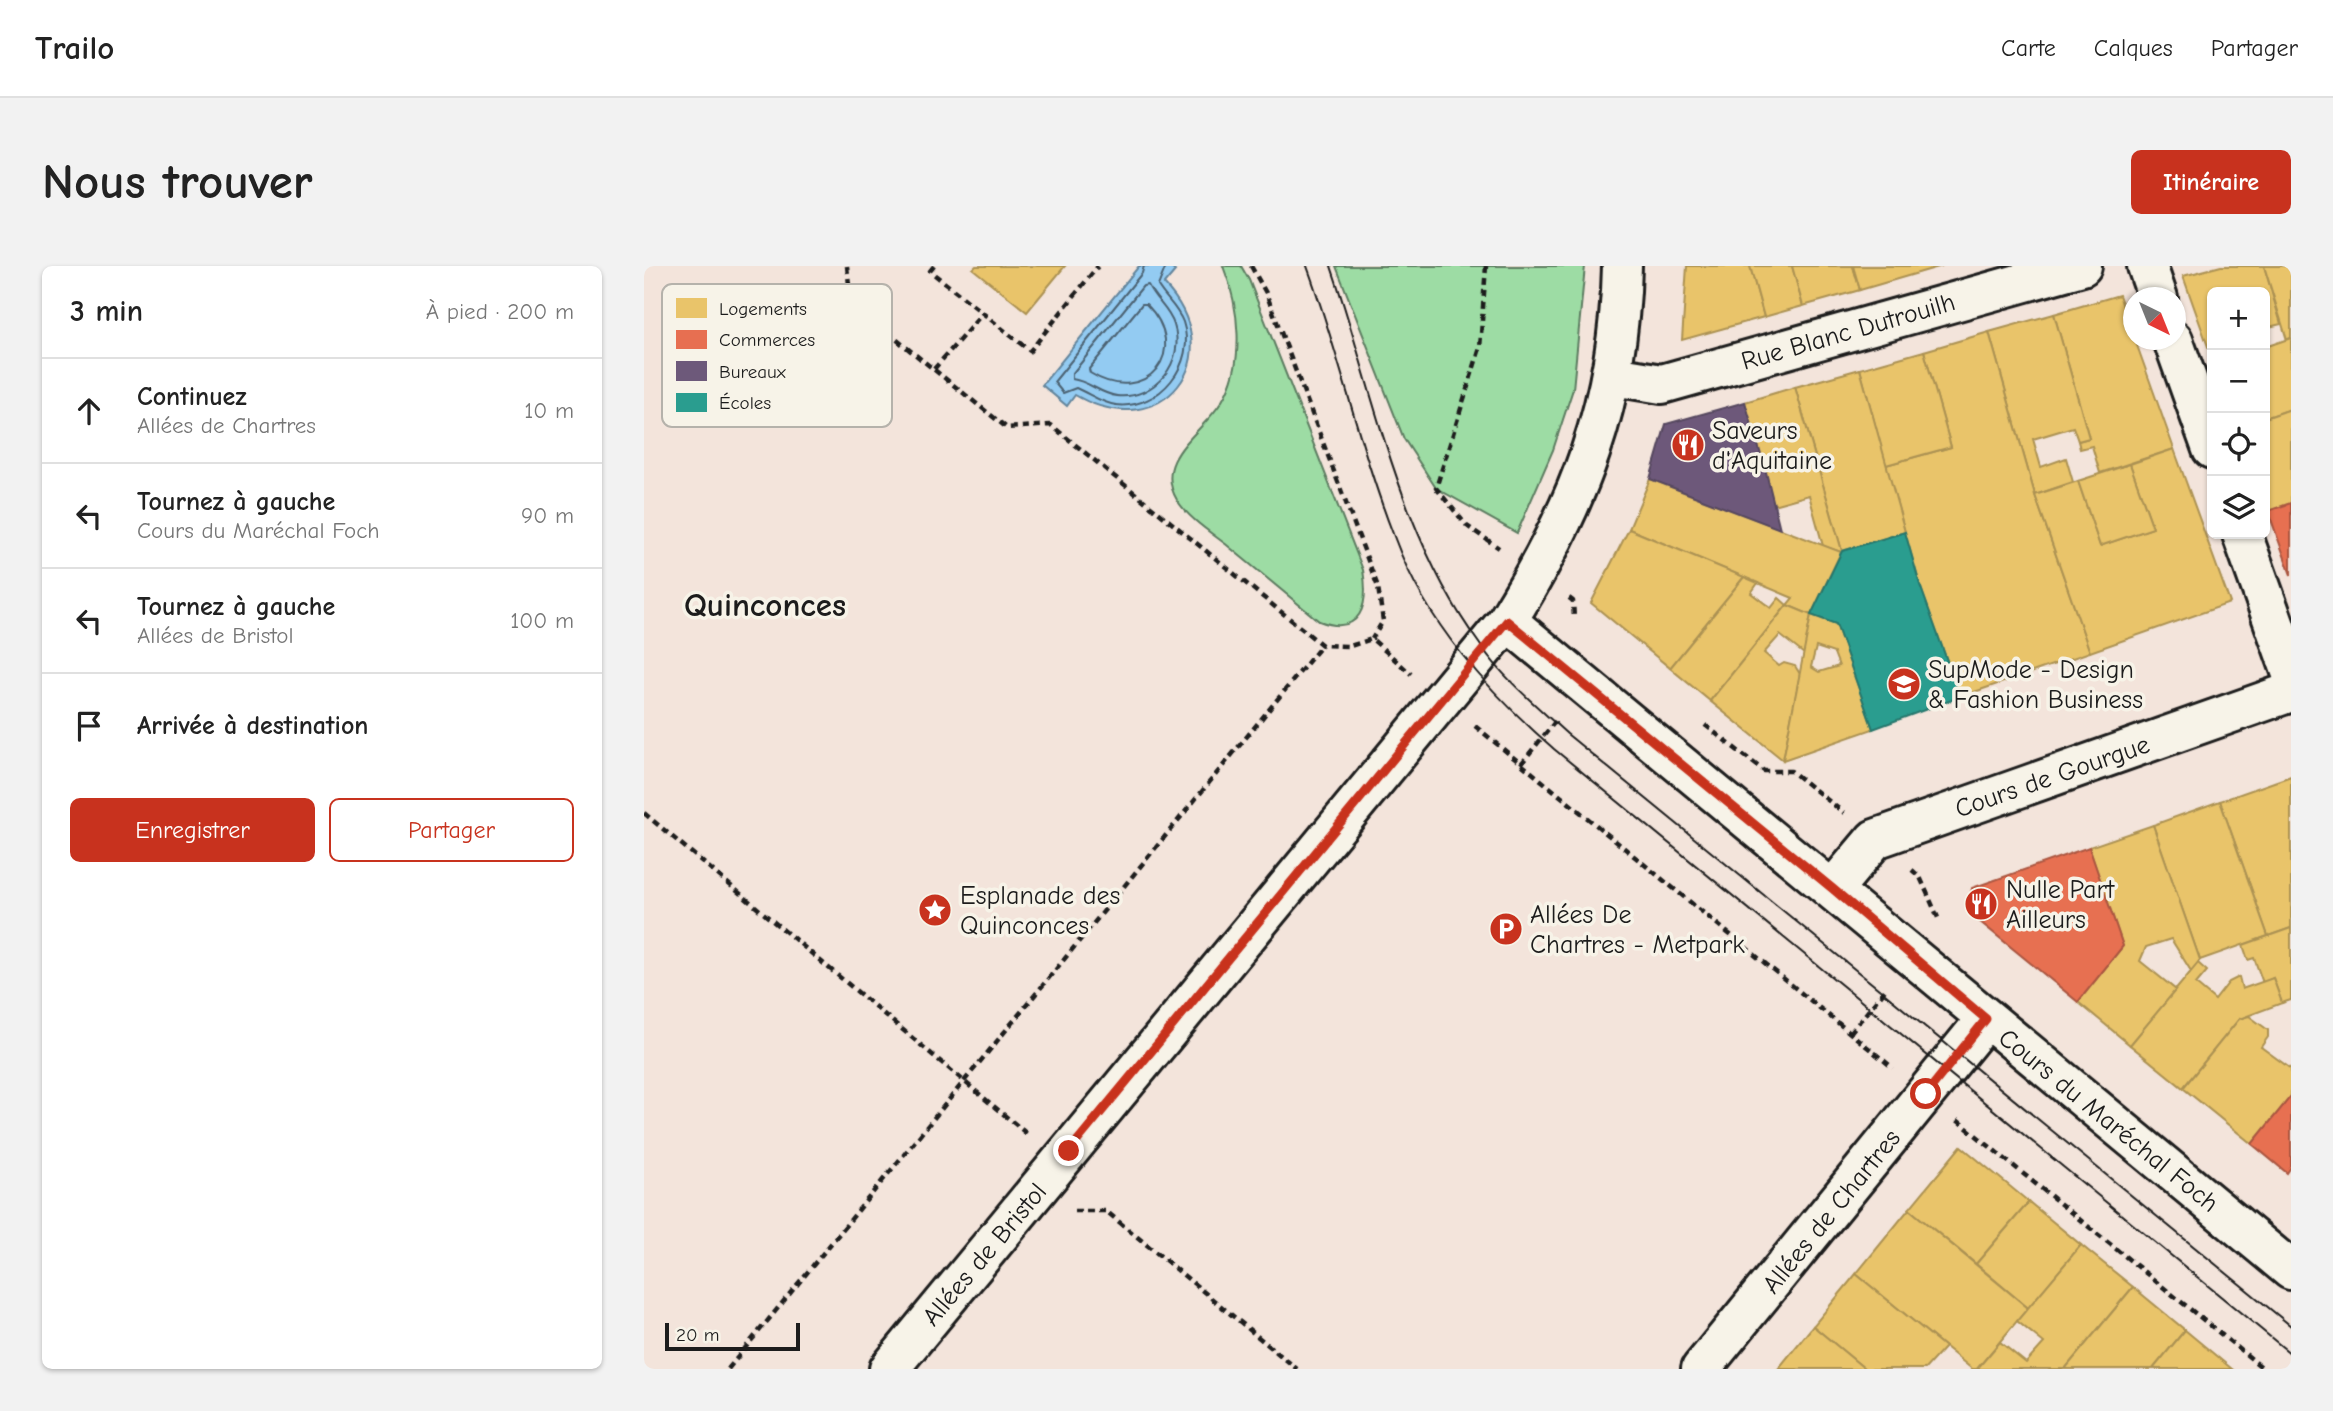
<!DOCTYPE html>
<html lang="fr">
<head>
<meta charset="utf-8">
<style>
	:root { --surface:#fff; --page:#f2f2f2; --text:#222; --muted:#767676; --line:#e0e0e0; --accent:#c8321e }
	body { margin:0; font-family:"Comic Neue",sans-serif; background:var(--page); color:var(--text) }
	.controls { position:absolute; right:21px; top:21px; display:grid; overflow:hidden; border-radius:10px; box-shadow:0 2px 5px #0004 }
	.controls button { width:63px; height:63px; display:grid; place-items:center; padding:0; border:0; border-bottom:2px solid var(--line); background:var(--surface); color:var(--text); font:35px sans-serif }
	.compass { position:absolute; left:1479px; top:21px; width:63px; height:63px; border-radius:50%; background:var(--surface); box-shadow:0 2px 5px #0004; rotate:137deg }
	.scale { position:absolute; left:21px; bottom:18px; width:135px; box-sizing:border-box; padding-left:7px; border:4px solid #1c1c1c; border-top:0; font-size:19px; line-height:24px; white-space:nowrap; color:#1c1c1c; -webkit-text-stroke:5px #f7f3e8; paint-order:stroke }
	.stop { position:absolute; width:21px; height:21px; margin:-16px; border:5px solid #c8321e; border-radius:50%; background:#fff }
	.stop.end { background:#c8321e; border-color:#fff; box-shadow:0 2px 7px #0008 }
	.list { margin:0; padding:0; list-style:none }
	h2 { display:flex; justify-content:space-between; align-items:center; height:91px; margin:0; padding:0 28px; font-size:30px }
	h2 small { font-size:23px; font-weight:400; color:var(--muted) }
	.list li { display:grid; grid-template-columns:46px 1fr auto; gap:21px; align-items:center; box-sizing:border-box; height:105px; padding:0 28px; border-top:2px solid var(--line) }
	.list b { display:block; font-size:26px; white-space:nowrap }
	.list p { margin:0; font-size:23px; white-space:nowrap; color:var(--muted) }
	.list em { font-size:23px; font-style:normal; color:var(--muted) }
	.actions { display:flex; gap:14px; padding:21px 28px }
	.actions a { flex:1; padding:16px 0; border:2px solid var(--accent); border-radius:10px; text-align:center; font-size:24px; color:var(--accent) }
	.actions .main { background:var(--accent); color:#fff }
	.icon { flex:none; width:38px; height:38px; fill:none; stroke:currentColor; stroke-width:2; stroke-linecap:round; stroke-linejoin:round }
	.map { position:relative; flex:none; width:1647px; height:1103px; overflow:hidden; border-radius:10px }
	header { display:flex; align-items:center; gap:42px; box-sizing:border-box; height:98px; padding:0 35px; background:var(--surface); border-bottom:2px solid var(--line) }
	header strong { font-size:33px }
	nav { display:flex; gap:38px; margin-inline-start:auto; font-size:24px }
	.intro { display:flex; align-items:center; justify-content:space-between; box-sizing:border-box; height:168px; padding:0 42px }
	h1 { margin:0; font-size:49px }
	.button { padding:18px 32px; border-radius:10px; background:var(--accent); color:#fff; font-size:24px; font-weight:700 }
	main { display:flex; gap:42px; padding:0 42px }
	aside { flex:1; background:var(--surface); border-radius:10px; box-shadow:0 2px 5px #0004 }
	.map>svg:first-child { display:block }
</style>
</head>
<body>
<header>
<strong>Trailo</strong>
<nav><a>Carte</a><a>Calques</a><a>Partager</a></nav>
</header>
<div class="intro"><h1>Nous trouver</h1><a class="button">Itinéraire</a></div>
<main>
<aside>
<h2>3 min<small>À pied · 200 m</small></h2>
<ul class="list">
<li><svg class="icon" aria-label="ahead" viewBox="0 0 24 24"><path d="M12 20V5M6 11l6-6 6 6"/></svg><div><b>Continuez</b><p>Allées de Chartres</p></div><em>10 m</em></li>
<li><svg class="icon" aria-label="left" viewBox="0 0 24 24"><path d="M17 20v-9H6M10 6l-5 5 5 5"/></svg><div><b>Tournez à gauche</b><p>Cours du Maréchal Foch</p></div><em>90 m</em></li>
<li><svg class="icon" aria-label="left" viewBox="0 0 24 24"><path d="M17 20v-9H6M10 6l-5 5 5 5"/></svg><div><b>Tournez à gauche</b><p>Allées de Bristol</p></div><em>100 m</em></li>
<li><svg class="icon" aria-label="arrive" viewBox="0 0 24 24"><path d="M6 21V4h12l-3 4 3 4H6"/></svg><div><b>Arrivée à destination</b></div></li>
</ul>
<div class="actions"><a class="main">Enregistrer</a><a>Partager</a></div>
</aside>
<div class="map">
<svg width="1647" height="1103" viewBox="0 0 1647 1103">
	<rect width="100%" height="100%" fill="#f3e4db"/>
	<filter id="ink" filterUnits="userSpaceOnUse"><feTurbulence type="fractalNoise" baseFrequency=".0143" numOctaves="2"/><feDisplacementMap in="SourceGraphic" scale="14" xChannelSelector="R" yChannelSelector="G"/><feConvolveMatrix kernelMatrix="1 2 1 2 8 2 1 2 1" color-interpolation-filters="sRGB"/></filter>
	<g filter="url(#ink)">
		<g fill="#9ddca4" stroke="#5c7c60" stroke-width="2">
			<path d="M579 0H597L605 14 719 304C725 338 718 371 675 355 645 330 614 305 584 280 566 266 545 253 533 234 508 192 560 166 578 135 602 96 595 40 579 0Z"/>
			<polygon points="692,0 941,0 929,123 909,184 873,267 792,222 760,173"/>
		</g>
		<path fill="#93cbf2" stroke="#63859c" stroke-width="2" d="M495 0H525L531 5 520 18C589 91 518 180 431 129L423 140 398 119Z"/>
		<g fill="#e9c46a" stroke="#ac9253" stroke-width="2" fill-rule="evenodd">
			<polygon points="332,0 421,0 383,46 329,3"/>
			<polygon points="1043,0 1106,0 1120,51 1038,74"/>
			<polygon points="1106,0 1148,0 1159,40 1120,51"/>
			<polygon points="1148,0 1209,0 1216,24 1159,40"/>
			<polygon points="1209,0 1298,0 1216,24"/>
			<polygon points="1577,0 1620,0 1637,58 1621,62 1621,26 1568,26 1568,92 1539,10"/>
			<polygon points="1620,0 1647,0 1647,72 1643,74"/>
			<polygon points="1475,29 1530,183 1456,207 1448,180 1436,183 1434,175 1445,172 1410,48"/>
			<polygon points="1410,48 1445,172 1434,175 1429,161 1389,173 1397,201 1422,192 1429,216 1391,229 1345,66"/>
			<polygon points="1345,66 1391,229 1446,386 1316,431 1276,319 1242,199 1307,181 1280,85"/>
			<polygon points="1647,72 1647,143 1621,152 1621,81"/>
			<polygon points="1280,85 1307,181 1242,199 1216,103"/>
			<polygon points="1216,103 1261,266 1198,285 1151,121"/>
			<polygon points="1151,121 1198,285 1197,286 1179,280 1165,229 1129,239 1119,203 1101,136"/>
			<polygon points="1647,143 1647,237 1624,245 1621,236 1621,152"/>
			<polygon points="1530,183 1586,337 1446,386 1391,229 1434,215 1456,280 1509,262 1486,198"/>
			<polygon points="1486,198 1509,262 1456,280 1434,215"/>
			<polygon points="1006,213 1197,286 1167,349 1143,339 1149,332 985,263"/>
			<polygon points="985,263 1100,311 1026,402 947,337"/>
			<polygon points="1100,311 1114,317 1107,327 1127,342 1135,332 1143,339 1066,435 1026,402"/>
			<polygon points="1143,339 1167,349 1160,388 1136,369 1120,387 1135,400 1140,397 1151,400 1156,408 1139,494 1066,435"/>
			<path d="M1167 349 1192 358 1229 463 1139 494ZM1172 381 1190 387 1195 400 1175 406 1167 401Z"/>
			<polygon points="1647,510 1647,662 1624,670 1576,535"/>
			<polygon points="1576,535 1624,670 1556,694 1509,559"/>
			<polygon points="1509,559 1556,694 1547,705 1527,673 1502,681 1496,695 1532,724 1486,779 1434,736 1479,680 1445,581"/>
			<polygon points="1647,662 1647,734 1638,737 1629,712 1619,717 1610,692 1604,694 1599,679"/>
			<polygon points="1554,697 1563,705 1552,718 1571,734 1585,716 1595,711 1598,723 1629,712 1638,737 1595,753 1539,822 1486,779"/>
			<polygon points="1605,750 1624,764 1624,771 1617,781 1647,803 1647,830 1608,878 1539,822 1595,753"/>
			<polygon points="1317,880 1385,936 1332,998 1265,943"/>
			<polygon points="1385,936 1437,979 1384,1042 1332,998"/>
			<polygon points="1265,943 1384,1042 1333,1103 1328,1103 1212,1008"/>
			<polygon points="1437,979 1489,1021 1421,1103 1333,1103 1356,1076 1382,1097 1400,1077 1373,1055"/>
			<polygon points="1212,1008 1301,1081 1281,1103 1221,1103 1169,1060"/>
			<polygon points="1489,1021 1541,1064 1509,1103 1421,1103"/>
			<polygon points="1169,1060 1221,1103 1134,1103"/>
			<polygon points="1541,1064 1588,1103 1509,1103"/>
		</g>
		<g fill="#e76f51" stroke="#aa5641" stroke-width="2">
			<polygon points="1647,237 1647,309 1624,245"/>
			<polygon points="1445,581 1479,680 1434,736 1324,646 1328,622"/>
			<polygon points="1647,830 1647,901 1643,907 1608,878"/>
		</g>
		<polygon fill="#6d597a" stroke="#55475e" stroke-width="2" points="1101,136 1121,202 1136,263 1006,213 1022,158"/>
		<polygon fill="#2a9d8f" stroke="#26766c" stroke-width="2" points="1261,266 1276,319 1316,431 1229,463 1192,358 1167,349 1198,285"/>
		<g fill="none" stroke-linecap="round" stroke-linejoin="round">
			<g stroke="#4c6272" stroke-width="2">
				<path d="M500 0 498 7 410 116 419 127 432 122C446 128 457 137 472 139 516 144 553 97 539 56 533 41 522 33 514 20L522 0"/>
				<path d="M504 19C511 34 525 43 530 59 542 95 511 134 473 130 456 128 445 115 428 113V108L499 20Z"/>
				<path d="M498 38H502C549 84 502 142 446 107L445 103Z"/>
			</g>
			<defs>
				<g id="minor">
					<polyline points="1503,0 1514,32"/>
					<polyline points="1529,74 1568,183"/>
					<polyline points="969,110 1018,118 1438,0"/>
					<polyline points="1598,268 1647,405"/>
					<polyline points="863,355 1647,1004"/>
					<polyline points="1189,623 1231,573 1647,426"/>
					<polyline points="1057,1103 1342,753"/>
				</g>
				<path id="tertiary" d="M245 1103 863 355C935 239 975 138 978 0"/>
			</defs>
			<use href="#minor" stroke="#1c1c1c" stroke-width="44"/>
			<use href="#tertiary" stroke="#1c1c1c" stroke-width="44"/>
			<g stroke="#1c1c1c" stroke-width="4.5" stroke-dasharray="7 5" stroke-linecap="butt">
				<polyline points="203,0 207,37 363,162 407,159 678,379 706,380 728,373 767,408"/>
				<polyline points="290,0 286,5 386,85 454,0"/>
				<polyline points="607,0 622,27 734,321 739,355 728,373"/>
				<polyline points="842,0 836,82 792,222 823,260 855,282"/>
				<polyline points="290,103 339,47"/>
				<polyline points="925,332 929,335 930,353"/>
				<polyline points="1061,459 1120,505 1147,505 1200,547"/>
				<polyline points="831,460 1249,802"/>
				<polyline points="877,498 914,452"/>
				<polyline points="0,547 383,868"/>
				<polyline points="1268,604 1276,611 1295,654"/>
				<polyline points="1206,767 1241,724"/>
				<polyline points="1313,854 1620,1103"/>
				<polyline points="430,945 462,945 653,1103"/>
				<polyline points="84,1103 678,379"/>
			</g>
			<use href="#minor" stroke="#f7f3e8" stroke-width="38"/>
			<use href="#tertiary" stroke="#f7f3e8" stroke-width="38"/>
			<g stroke="#1c1c1c" stroke-width="2">
				<path d="M663 0C696 90 716 184 751 273 782 357 844 425 910 483L1647 1088"/>
				<path d="M687 0C731 129 755 269 837 380 860 413 894 441 923 468L1647 1060"/>
			</g>
		</g>
	</g>
	<g fill="none" stroke-linecap="round" stroke-linejoin="round" filter="url(#ink)">
		<polyline stroke="#c8321e" stroke-width="9" points="425,885 863,355 1189,623 1342,753 1282,828"/>
	</g>
	<defs>
		<symbol id="restaurant-disc" viewBox="-11 -11 22 22"><circle r="9.5" fill="#c8321e" stroke="#f7f3e8"/><path d="M-5-6h1v4h1v-4h1v4h1v-4h1v5L-1.5 .5V6h-2V.5L-5-1ZM5-6V6H3V1.5H1.5Q1.5-4 5-6Z" fill="#fff"/></symbol>
		<symbol id="university-disc" viewBox="-11 -11 22 22"><circle r="9.5" fill="#c8321e" stroke="#f7f3e8"/><path d="M0-5L7-2L0 1L-7-2ZM-4 1L0 2.5L4 1V4Q0 6-4 4Z" fill="#fff"/></symbol>
		<symbol id="sight-disc" viewBox="-11 -11 22 22"><circle r="9.5" fill="#c8321e" stroke="#f7f3e8"/><path d="M0-6L1.8-2.2L6-1.7L2.9 1.2L3.7 5.4L0 3.3L-3.7 5.4L-2.9 1.2L-6-1.7L-1.8-2.2Z" fill="#fff"/></symbol>
		<symbol id="parking-disc" viewBox="-11 -11 22 22"><circle r="9.5" fill="#c8321e" stroke="#f7f3e8"/><path d="M-3.5-5.5H1a3.5 3.5 0 0 1 0 7H-1V5.5H-3.5ZM-1-3.4V-.6H.8a1.4 1.4 0 0 0 0-2.8Z" fill="#fff"/></symbol>
	</defs>
	<g fill-rule="evenodd">
		<use href="#restaurant-disc" x="1025" y="160" width="38" height="38"/>
		<use href="#university-disc" x="1241" y="399" width="38" height="38"/>
		<use href="#restaurant-disc" x="1318" y="619" width="38" height="38"/>
		<use href="#sight-disc" x="272" y="625" width="38" height="38"/>
		<use href="#parking-disc" x="843" y="644" width="38" height="38"/>
	</g>
	<g text-anchor="middle" stroke-width="7" stroke-linejoin="round" paint-order="stroke">
		<g font-size="26" fill="#1c1c1c" stroke="#f7f3e8">
			<text transform="translate(1204 65) rotate(-16)" y="9">Rue Blanc Dutrouilh</text>
			<text transform="translate(1408 510) rotate(-19)" y="9">Cours de Gourgue</text>
			<text transform="translate(1465 854) rotate(39)" y="9">Cours du Maréchal Foch</text>
			<text transform="translate(1187 945) rotate(-51)" y="9">Allées de Chartres</text>
			<text transform="translate(340 988) rotate(-50)" y="9">Allées de Bristol</text>
		</g>
		<g font-size="26" fill="#1c1c1c" stroke="#f7f3e8" text-anchor="start">
			<text x="1068" y="173">Saveurs<tspan x="1068" dy="30">d'Aquitaine</tspan></text>
			<text x="1284" y="412">SupMode - Design<tspan x="1284" dy="30">&amp; Fashion Business</tspan></text>
			<text x="1362" y="632">Nulle Part<tspan x="1362" dy="30">Ailleurs</tspan></text>
			<text x="316" y="638">Esplanade des<tspan x="316" dy="30">Quinconces</tspan></text>
			<text x="886" y="657">Allées De<tspan x="886" dy="30">Chartres - Metpark</tspan></text>
		</g>
		<g font-size="33" font-weight="bold" fill="#1c1c1c" stroke="#f7f3e8">
			<text x="121" y="350">Quinconces</text>
		</g>
	</g>
	<rect x="18" y="18" width="230" height="143" rx="10" fill="#f7f3e8" stroke="#b5b2ab" stroke-width="2"/>
	<rect x="32" y="32" width="31" height="20" fill="#e9c46a"/>
	<rect x="32" y="64" width="31" height="19" fill="#e76f51"/>
	<rect x="32" y="95" width="31" height="20" fill="#6d597a"/>
	<rect x="32" y="127" width="31" height="19" fill="#2a9d8f"/>
	<g font-size="19" fill="#1c1c1c">
		<text x="75" y="49">Logements</text>
		<text x="75" y="80">Commerces</text>
		<text x="75" y="112">Bureaux</text>
		<text x="75" y="143">Écoles</text>
	</g>
</svg>
<div class="controls">
<button>+</button>
<button>−</button>
<button><svg class="icon" aria-label="locate" viewBox="0 0 24 24"><circle cx="12" cy="12" r="6"/><path d="M12 2v4M12 18v4M2 12h4M18 12h4"/></svg></button>
<button><svg class="icon" aria-label="layers" viewBox="0 0 24 24"><path d="M12 4l9 5-9 5-9-5zM3 14l9 5 9-5"/></svg></button>
</div>
<svg class="compass" viewBox="-18 -18 36 36"><path d="M0-13l5 13h-10z" fill="#e53935"/><path d="M0 13l5-13h-10z" fill="#767676"/></svg>
<div class="scale">20 m</div>
<div class="stop" style="left:1282px;top:828px"></div>
<div class="stop end" style="left:425px;top:885px"></div>
</div>
</main>
</body>
</html>
